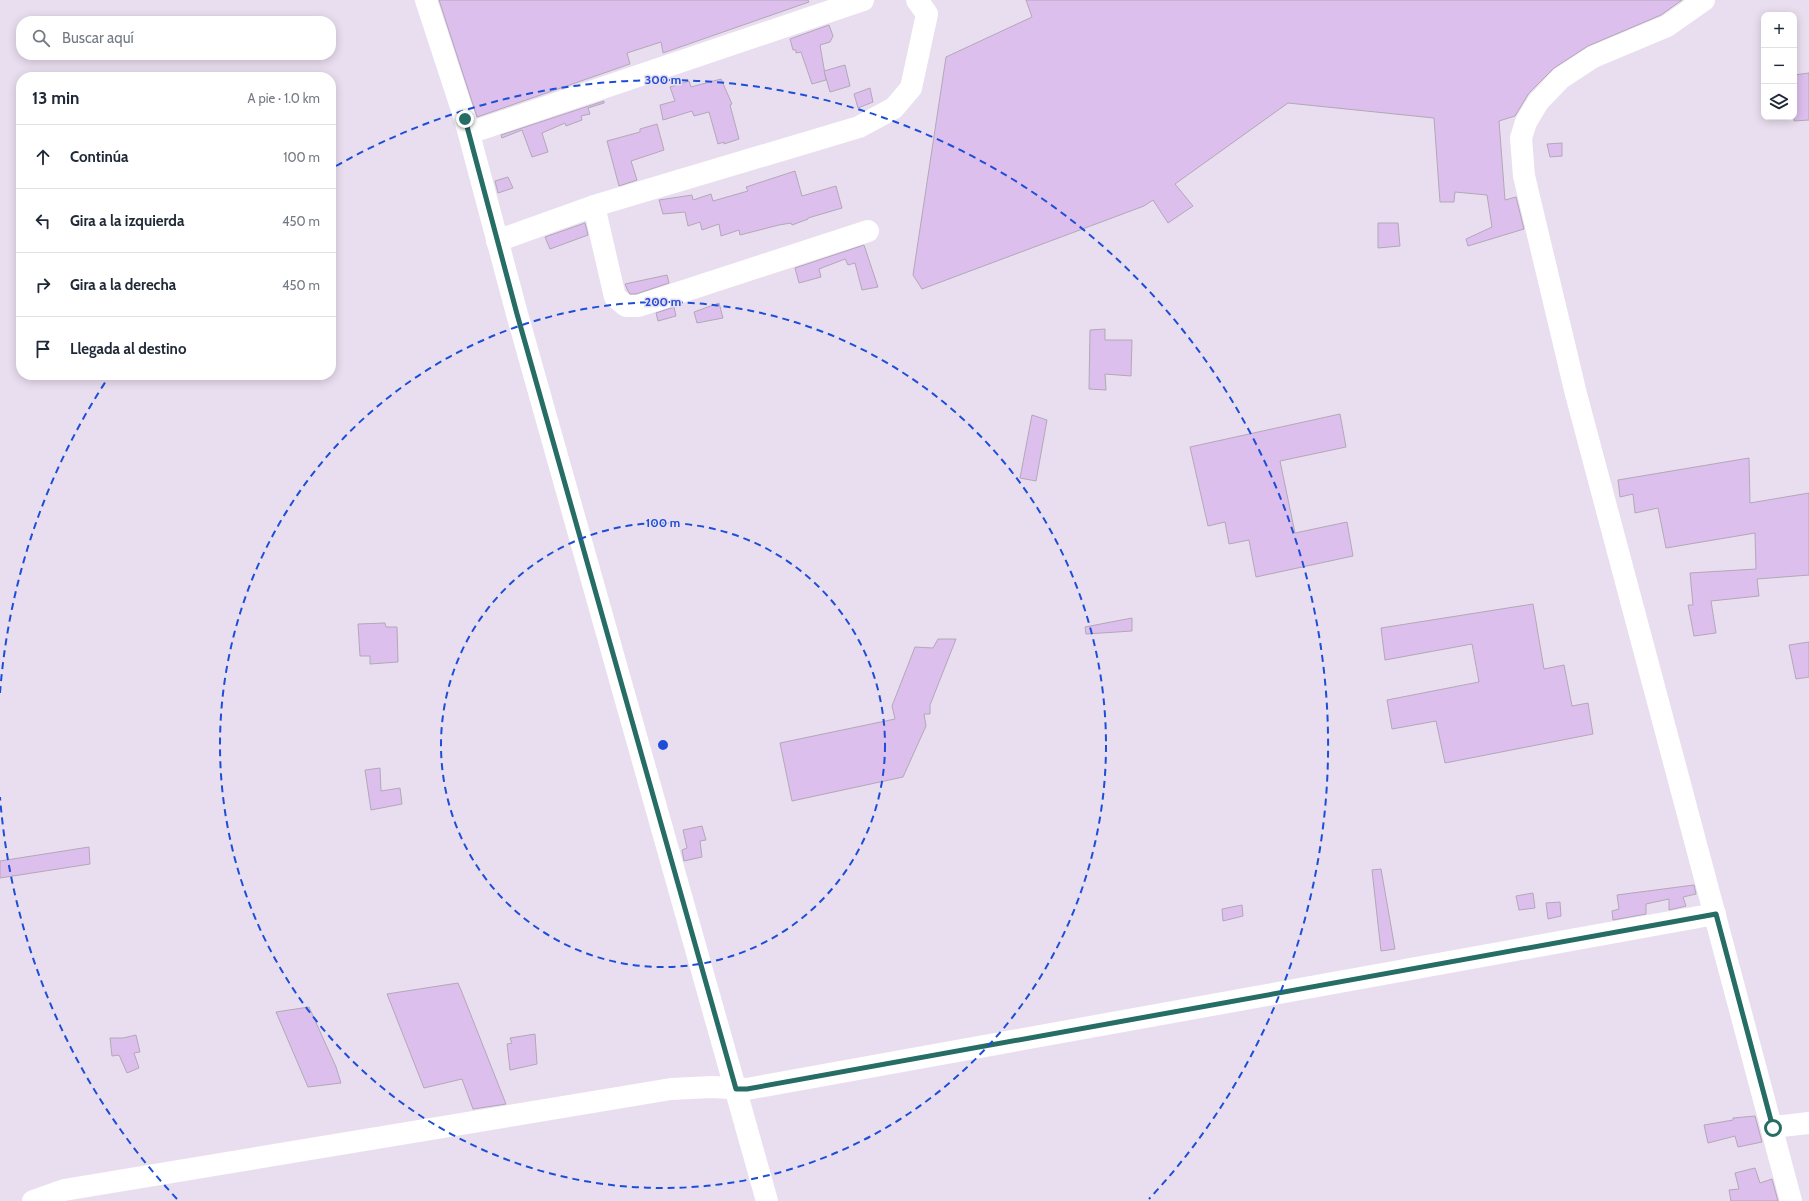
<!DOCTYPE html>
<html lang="es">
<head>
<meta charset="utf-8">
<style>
	:root { --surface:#fff; --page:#f2f2f3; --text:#1f2937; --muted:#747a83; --line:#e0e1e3 }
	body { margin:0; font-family:Cabin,sans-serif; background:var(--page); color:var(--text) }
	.controls { position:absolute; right:12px; top:12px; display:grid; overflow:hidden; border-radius:8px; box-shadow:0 2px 10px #0003 }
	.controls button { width:36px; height:36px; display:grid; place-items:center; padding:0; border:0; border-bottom:1px solid var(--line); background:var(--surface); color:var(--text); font:20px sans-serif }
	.stop { position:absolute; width:12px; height:12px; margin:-9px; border:3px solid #256d65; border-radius:50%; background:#fff }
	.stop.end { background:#256d65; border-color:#fff; box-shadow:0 1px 4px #0008 }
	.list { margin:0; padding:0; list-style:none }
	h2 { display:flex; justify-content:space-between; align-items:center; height:52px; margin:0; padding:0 16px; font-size:17px }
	h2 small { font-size:13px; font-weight:400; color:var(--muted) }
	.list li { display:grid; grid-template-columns:26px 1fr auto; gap:12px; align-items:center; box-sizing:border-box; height:64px; padding:0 16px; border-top:1px solid var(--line) }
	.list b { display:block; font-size:15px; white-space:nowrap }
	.list em { font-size:13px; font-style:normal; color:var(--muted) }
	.icon { flex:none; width:22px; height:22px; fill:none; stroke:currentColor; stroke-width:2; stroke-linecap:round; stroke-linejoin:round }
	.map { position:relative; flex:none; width:1809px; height:1201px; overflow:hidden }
	.search { position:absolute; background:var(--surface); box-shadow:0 2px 10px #0003; left:16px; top:16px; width:320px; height:44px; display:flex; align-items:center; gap:10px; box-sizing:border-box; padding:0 14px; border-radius:16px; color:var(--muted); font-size:15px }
	.panel { position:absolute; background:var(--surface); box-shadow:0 2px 10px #0003; left:16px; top:72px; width:320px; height:308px; border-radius:16px }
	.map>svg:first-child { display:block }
</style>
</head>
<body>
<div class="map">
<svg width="1809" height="1201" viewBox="0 0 1809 1201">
	<rect width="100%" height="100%" fill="#e9deef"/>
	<g fill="#dcbfec" stroke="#b2a8b7">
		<polygon points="439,0 808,0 809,2 663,53 661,42 627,53 630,64 477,117"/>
		<polygon points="1026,0 1682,0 1661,15 1588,46 1554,68 1529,93 1515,116 1499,121 1505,200 1516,197 1524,229 1468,246 1466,239 1492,227 1487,195 1455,192 1454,202 1440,202 1434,118 1288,103 1175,184 1193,206 1168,223 1153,200 1144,206 922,289 913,275 946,57 1032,17"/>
		<polygon points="829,25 833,36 830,42 820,45 826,80 812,84 801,52 796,53 796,50 793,50 790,39"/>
		<polygon points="845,65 850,86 830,92 824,71"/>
		<polygon points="1809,73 1809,120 1794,121 1794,75"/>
		<polygon points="721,79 732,104 730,105 739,139 724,144 724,142 718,144 709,112 694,116 692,111 663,120 660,105 675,101 670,87 689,81 691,87"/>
		<polygon points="870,88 873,102 858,108 854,94"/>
		<polygon points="604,101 604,103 588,108 590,114 581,116 582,120 566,126 565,123 542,133 548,152 532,157 522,130 502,138 501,135"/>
		<polygon points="657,124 664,150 631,161 637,180 619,186 607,141 640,132 640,129"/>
		<polygon points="1562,143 1562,156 1550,157 1547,144"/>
		<polygon points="795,171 802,196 836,186 842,208 808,218 808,219 792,225 791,223 779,225 740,235 739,230 721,236 719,224 702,230 700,222 688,226 685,212 663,214 659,200 692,195 693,200 711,194 713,201 748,191 746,187"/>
		<polygon points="508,177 513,188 498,193 495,181"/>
		<polygon points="585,223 588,235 550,249 545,237"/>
		<polygon points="1378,223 1398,223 1400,246 1378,248"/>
		<polygon points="864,245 878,287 862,290 855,263 848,265 845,259 819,269 821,277 799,283 795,268"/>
		<polygon points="667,275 669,283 636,294 630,294 628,291 625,284"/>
		<polygon points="719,303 723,318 697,323 694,312"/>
		<polygon points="674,307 676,316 658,321 656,313"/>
		<polygon points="1105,329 1105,340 1132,340 1131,376 1105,374 1106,390 1089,389 1090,330"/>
		<polygon points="1340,414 1346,447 1280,461 1295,533 1347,522 1353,556 1256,577 1249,540 1229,544 1225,522 1208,526 1190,447"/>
		<polygon points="1032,415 1047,420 1036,481 1020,478"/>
		<polygon points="1749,458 1750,503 1809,493 1809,575 1757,579 1759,596 1711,601 1716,633 1694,636 1688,605 1693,605 1690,573 1756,569 1755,533 1666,548 1658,508 1635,513 1633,494 1620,497 1618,480"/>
		<polygon points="1533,604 1544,669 1564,665 1572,706 1588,703 1593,734 1445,763 1436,721 1392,729 1387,700 1479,682 1472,644 1385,660 1381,628"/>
		<polygon points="1132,618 1132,631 1086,634 1085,627"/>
		<polygon points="385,623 386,627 397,627 398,662 370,664 370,656 360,656 358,624"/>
		<polygon points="938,639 956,639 930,705 930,714 924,714 926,726 903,777 792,801 780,743 895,719 892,706 915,647 933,648"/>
		<polygon points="1809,642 1809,677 1796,679 1789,645"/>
		<polygon points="380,768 381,791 400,788 402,804 371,810 365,770"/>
		<polygon points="702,826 706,840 700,841 702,857 684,861 682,850 687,848 683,830"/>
		<polygon points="89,847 90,864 0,878 0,861"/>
		<polygon points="1381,869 1395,949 1381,951 1372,870"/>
		<polygon points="1694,885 1696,894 1683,897 1686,906 1669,910 1669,899 1646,904 1646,914 1613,920 1612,911 1619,909 1617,895"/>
		<polygon points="1533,893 1535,908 1519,910 1516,896"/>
		<polygon points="1560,902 1561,916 1548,919 1546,903"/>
		<polygon points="1242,905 1243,916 1223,921 1222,909"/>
		<polygon points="458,983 463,995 506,1104 473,1109 462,1079 424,1088 387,994"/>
		<polygon points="309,1007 336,1067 341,1083 308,1087 276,1012"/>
		<polygon points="535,1034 537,1064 510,1070 507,1044 512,1043 510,1038"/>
		<polygon points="136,1035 140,1052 134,1053 139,1068 127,1073 119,1055 112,1056 110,1038 123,1038"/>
		<polygon points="1755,1116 1762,1142 1738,1147 1735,1136 1708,1143 1704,1125 1733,1120 1733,1118"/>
		<polygon points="1755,1168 1760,1183 1772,1179 1778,1201 1731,1201 1729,1190 1739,1189 1735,1173"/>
	</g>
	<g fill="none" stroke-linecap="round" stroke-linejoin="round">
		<g stroke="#fff" stroke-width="22">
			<polyline points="426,0 465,119 517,314 767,1201"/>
			<polyline points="1704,0 1667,26 1593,57 1561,78 1538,102 1526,122 1521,138 1524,176 1576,394 1791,1201"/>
			<polyline points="469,133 863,0"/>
			<polyline points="594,206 615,297 626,306 638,306 868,231"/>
			<polyline points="497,241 594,206 859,127 894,108 911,88 927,14 917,0"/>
			<polyline points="1773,1127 1809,1123"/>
			<polyline points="33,1201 64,1190 671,1089 712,1087 747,1089 1715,914"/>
		</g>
	</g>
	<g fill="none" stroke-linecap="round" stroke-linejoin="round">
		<polyline stroke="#256d65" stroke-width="5" points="465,119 517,314 736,1089 747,1089 1716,914 1773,1128"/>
	</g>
	<g fill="none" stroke="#1d4ed8" stroke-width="2" stroke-dasharray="7 5">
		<circle cx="663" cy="745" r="222"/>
		<circle cx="663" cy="745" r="443"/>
		<path d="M177 1199A665 665 0 0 1 0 797M0 693A665 665 0 0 1 108 378M336 166A665 665 0 0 1 1149 1199"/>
	</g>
	<circle cx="663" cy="745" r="6" fill="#1d4ed8" stroke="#e9deef" stroke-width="2"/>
	<g font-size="12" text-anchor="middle" font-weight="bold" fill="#1d4ed8" stroke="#e9deef" stroke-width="3" stroke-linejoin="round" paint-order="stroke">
		<text x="663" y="84">300 m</text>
		<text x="663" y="306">200 m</text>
		<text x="663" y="527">100 m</text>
	</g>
</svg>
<div class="controls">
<button>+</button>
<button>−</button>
<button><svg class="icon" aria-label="layers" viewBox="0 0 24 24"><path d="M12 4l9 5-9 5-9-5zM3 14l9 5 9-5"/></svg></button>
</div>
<div class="stop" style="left:1773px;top:1128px"></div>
<div class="stop end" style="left:465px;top:119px"></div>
<div class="search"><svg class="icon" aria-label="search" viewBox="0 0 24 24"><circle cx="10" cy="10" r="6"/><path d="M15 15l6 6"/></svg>Buscar aquí</div>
<section class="panel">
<h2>13 min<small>A pie · 1.0 km</small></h2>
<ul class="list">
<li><svg class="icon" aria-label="ahead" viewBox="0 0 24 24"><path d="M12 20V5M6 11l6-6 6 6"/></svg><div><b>Continúa</b></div><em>100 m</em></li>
<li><svg class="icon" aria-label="left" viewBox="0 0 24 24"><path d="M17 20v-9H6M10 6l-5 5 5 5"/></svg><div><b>Gira a la izquierda</b></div><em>450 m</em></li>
<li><svg class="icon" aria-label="right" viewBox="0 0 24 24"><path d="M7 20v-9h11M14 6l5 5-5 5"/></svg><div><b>Gira a la derecha</b></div><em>450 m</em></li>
<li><svg class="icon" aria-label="arrive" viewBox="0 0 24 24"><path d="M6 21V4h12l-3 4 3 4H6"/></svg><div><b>Llegada al destino</b></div></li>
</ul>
</section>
</div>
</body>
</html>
